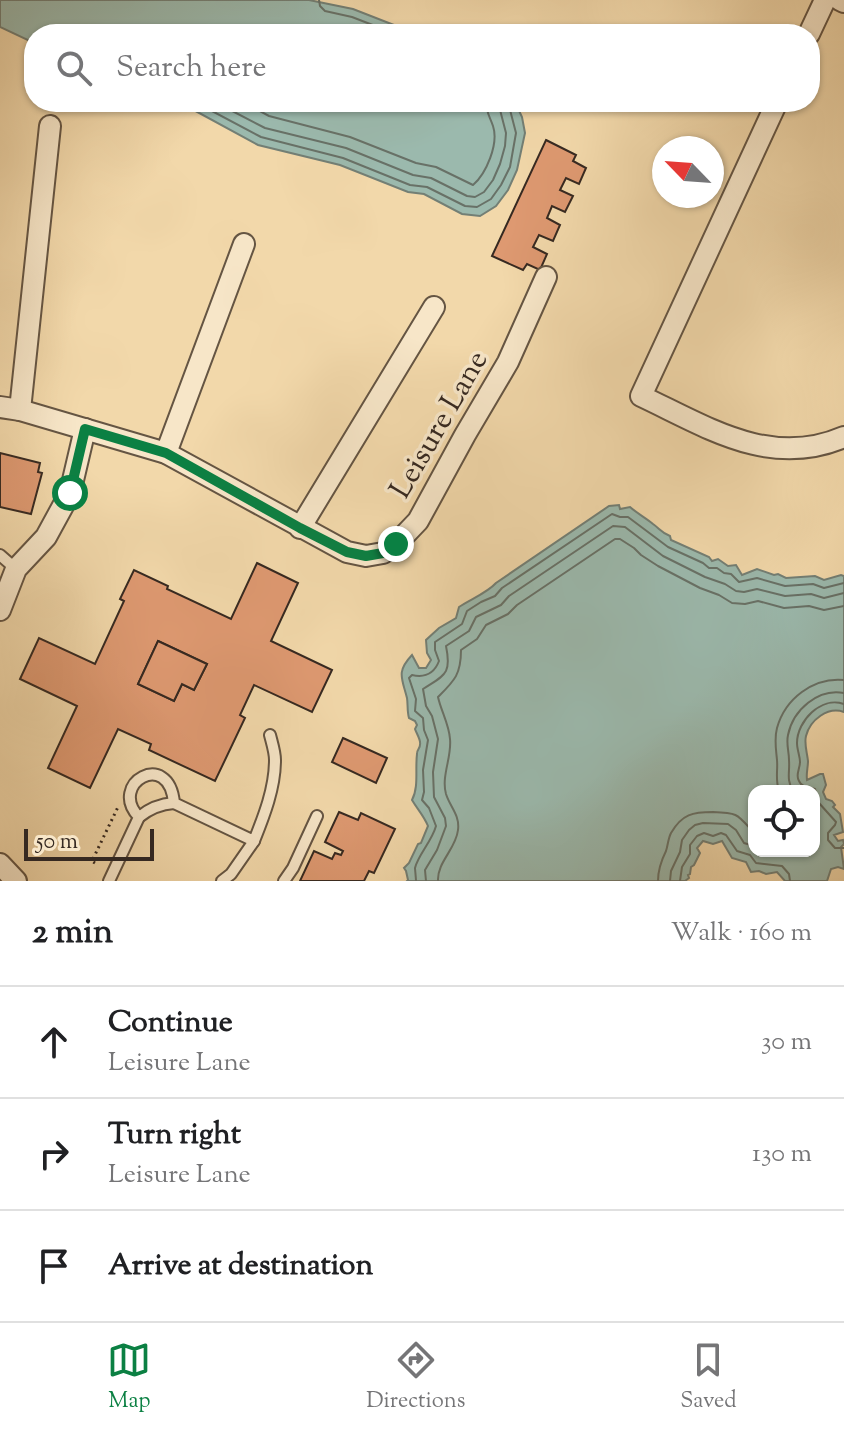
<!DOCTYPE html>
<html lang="en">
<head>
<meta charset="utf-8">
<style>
	:root { --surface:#fff; --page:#f2f2f2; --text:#202124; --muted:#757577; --line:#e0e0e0; --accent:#0b8043 }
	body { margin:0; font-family:"Sorts Mill Goudy",serif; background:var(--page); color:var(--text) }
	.controls { position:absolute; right:24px; bottom:24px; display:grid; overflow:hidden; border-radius:16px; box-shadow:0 2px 6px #0004 }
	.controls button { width:72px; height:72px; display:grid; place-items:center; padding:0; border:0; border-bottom:2px solid var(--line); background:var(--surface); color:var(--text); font:40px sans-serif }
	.compass { position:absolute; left:652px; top:136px; width:72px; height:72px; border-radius:50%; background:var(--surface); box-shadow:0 2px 6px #0004; rotate:295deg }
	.scale { position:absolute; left:24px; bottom:20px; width:130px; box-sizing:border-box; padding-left:8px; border:4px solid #362921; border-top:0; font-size:22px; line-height:28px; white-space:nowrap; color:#362921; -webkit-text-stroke:6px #f7e6c8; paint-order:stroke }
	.stop { position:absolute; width:24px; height:24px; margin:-18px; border:6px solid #0b8043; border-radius:50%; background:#fff }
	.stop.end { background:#0b8043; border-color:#fff; box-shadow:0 2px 8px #0008 }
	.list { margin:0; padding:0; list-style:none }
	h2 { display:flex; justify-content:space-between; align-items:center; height:104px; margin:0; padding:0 32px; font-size:34px }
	h2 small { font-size:26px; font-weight:400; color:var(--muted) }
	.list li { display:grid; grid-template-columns:52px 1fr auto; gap:24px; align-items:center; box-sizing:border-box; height:112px; padding:0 32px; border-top:2px solid var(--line) }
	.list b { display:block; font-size:30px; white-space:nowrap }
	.list p { margin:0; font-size:26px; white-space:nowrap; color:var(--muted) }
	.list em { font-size:26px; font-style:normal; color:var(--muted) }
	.icon { flex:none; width:44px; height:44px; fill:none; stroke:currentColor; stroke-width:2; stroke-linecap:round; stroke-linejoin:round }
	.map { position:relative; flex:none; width:844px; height:881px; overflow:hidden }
	.search { position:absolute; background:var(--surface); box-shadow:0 2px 6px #0004; left:24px; right:24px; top:24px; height:88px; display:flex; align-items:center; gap:20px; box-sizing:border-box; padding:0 28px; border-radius:32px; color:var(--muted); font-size:30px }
	.sheet { height:440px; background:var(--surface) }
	nav { display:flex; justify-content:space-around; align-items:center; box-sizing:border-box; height:112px; border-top:2px solid var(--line); background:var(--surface); font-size:22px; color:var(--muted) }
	nav a { display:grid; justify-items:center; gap:4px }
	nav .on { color:var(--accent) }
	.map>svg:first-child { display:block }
</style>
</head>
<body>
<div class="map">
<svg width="844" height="881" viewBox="0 0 844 881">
	<rect width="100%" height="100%" fill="#f2d8aa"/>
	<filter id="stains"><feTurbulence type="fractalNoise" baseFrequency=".0025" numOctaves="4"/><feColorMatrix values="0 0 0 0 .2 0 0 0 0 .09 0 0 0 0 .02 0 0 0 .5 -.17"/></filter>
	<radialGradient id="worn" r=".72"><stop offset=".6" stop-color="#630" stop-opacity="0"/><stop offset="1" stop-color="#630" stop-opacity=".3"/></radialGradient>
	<g fill="#9bb9ad" stroke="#737f75" stroke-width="2" fill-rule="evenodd">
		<polygon points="0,0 309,0 353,9 417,34 34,34 34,43 0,27"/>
		<polygon points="179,102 515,102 522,117 525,133 517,170 508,190 496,206 480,216 462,214 424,194 408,192 340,165 258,145"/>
		<path d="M619 505 620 509 630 507C638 514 646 518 653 524 660 529 662 533 670 536L671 540 709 557 712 561 718 559 728 566 736 565 742 575 757 569 774 575 778 574 786 578 815 576 824 580 841 575 844 576V712C828 706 810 720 806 736 804 744 807 752 808 761 808 768 806 773 807 780L820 774H823L826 785 823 792 826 799 832 801 835 805 833 807 840 814 843 832 834 835 838 841 843 840 844 844 841 847 844 869 838 867 831 869 827 881H785L777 872 766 874 759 871 751 872 746 862 732 858 722 841 713 844 703 841 697 848 700 853 694 865 691 867 690 874 688 875 689 878 685 881H407L408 880 406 871 404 868 409 863 418 844 421 843 428 826C424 816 418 810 412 800 419 787 415 769 417 754 417 748 421 749 420 742 420 739 416 732 415 729L417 725 415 721 409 718C407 711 408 704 407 698 402 678 396 672 412 655L419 668H426L431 660 427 653 426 640 439 628 456 618 459 607C471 599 487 593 496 583L609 506ZM814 791V851H754V791Z"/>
	</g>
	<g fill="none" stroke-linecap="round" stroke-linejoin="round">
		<g stroke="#687167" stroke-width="2">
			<polyline points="319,0 320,6 325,11 352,17 396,34"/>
			<polyline points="195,102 261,137 343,158 410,185 427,187 465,206 477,207 491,199 501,185 510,167 516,133 508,102"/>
			<polyline points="215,102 265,128 346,148 413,175 431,178 467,196 475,197 484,192 493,180 500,164 505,146 506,133 498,102"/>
			<path d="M243 102 269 116 350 137 416 163 436 167 473 185C486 174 499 144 493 126 490 117 486 112 486 102"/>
			<path d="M844 704C821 696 797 721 797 743 797 750 800 756 800 762 800 769 795 775 799 781 802 788 809 787 815 789L819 803 836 822 835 825 828 833V840L835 848H844"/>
			<path d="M779 791C775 779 778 771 777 760 776 749 774 739 777 728 785 699 813 677 844 680"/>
			<path d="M793 791C786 779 790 773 789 760 789 751 786 744 788 735 793 710 818 688 844 693"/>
			<path d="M416 881C416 879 415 869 415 868 418 855 432 841 436 826L429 808 422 800 424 792 423 770 428 740 424 730 423 718 415 711 416 699 409 678 412 675C425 678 434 674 439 661L435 650V642L462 624 467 611 481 602 495 596 502 588 612 514 620 517H628L668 547 703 563 709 568H717L724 573 731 574 739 582 757 578 785 586 813 584 824 588 844 583"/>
			<path d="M426 881 425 870 437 850 446 826 445 818 434 797 433 772 438 739 432 716 426 706 423 689C444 675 452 675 446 646L469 631 476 617 501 605 509 596 613 526 625 527 663 556 705 577 725 584 736 591 744 592 757 589 785 596 811 594 824 598 844 593"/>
			<path d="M438 881C437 862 456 849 458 830 460 815 450 807 446 794 441 776 452 757 450 739 449 724 441 711 438 697 454 681 461 675 461 650L477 639 486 625 508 614 517 605 615 539H620L634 548 641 555 658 566 700 588 719 595 732 603 745 604 758 601 784 608 809 606 824 610 844 606"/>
			<path d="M658 881C658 870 661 861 666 851 668 845 668 839 671 833 682 814 693 812 713 812 739 813 737 814 754 833"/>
			<polyline points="670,881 671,871 680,852 682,840 689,830 695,825 703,823 728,824 736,830 744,843 754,846"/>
			<polyline points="680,881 682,867 690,854 690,845 697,836 704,833 713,836 721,833 726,835 737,851 750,855 756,863 782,866 789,874 790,881"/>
		</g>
	</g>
	<g fill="#de9971" stroke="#362921" stroke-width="2" fill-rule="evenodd">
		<polygon points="546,140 576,155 573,161 586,168 579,184 566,178 560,190 573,196 565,212 552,206 547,218 560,225 553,241 539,235 533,247 547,254 540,270 527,264 523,270 492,256"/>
		<polygon points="0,453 40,463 38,472 42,473 31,514 0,507"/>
		<path d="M257 563 298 583 271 641 332 670 312 712 254 685 240 715 245 718 215 781 149 750 151 744 118 729 90 788 48 768 77 706 20 679 39 638 95 664 124 601 120 599 134 570 168 586 167 589 231 619ZM158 641 207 664 194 690 182 684 174 701 138 684Z"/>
		<polygon points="158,641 207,664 194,690 182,684 174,701 138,684"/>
		<polygon points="343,738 387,758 376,783 332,762"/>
		<polygon points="339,812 358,820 361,813 395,829 374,873 369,871 364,881 300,881 314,851 332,859 335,853 341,855 343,851 325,842"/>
	</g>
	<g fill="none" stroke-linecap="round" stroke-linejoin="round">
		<defs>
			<g id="lane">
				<polyline points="0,555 16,569"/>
				<path d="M139 817C150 808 160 804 174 803"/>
				<path d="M109 881 139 817C107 784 169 748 174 803L254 841C264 816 275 788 275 760 275 752 272 743 270 735"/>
				<polyline points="222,881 231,874 254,841"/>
				<polyline points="284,881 293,868 317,816"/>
			</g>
			<g id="street">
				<polyline points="840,0 844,2"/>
				<polyline points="809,34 825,0"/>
				<path d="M777 102 641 396C707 427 770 469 844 437"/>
				<polyline points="0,407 20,410 166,453 347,552 366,556 383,553 396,544 418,521 465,435 508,362 546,277"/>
				<polyline points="20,410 50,126"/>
				<polyline points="166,453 244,244"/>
				<polyline points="300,528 434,307"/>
				<polyline points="0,610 16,569 46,537 70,493 85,429"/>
				<polyline points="0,864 16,881"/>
			</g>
		</defs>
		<use href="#lane" stroke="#655543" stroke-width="14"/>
		<use href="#street" stroke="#655543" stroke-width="24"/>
		<polyline stroke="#362921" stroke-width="3" stroke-dasharray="2 4" stroke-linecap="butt" points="95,863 92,861 118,807"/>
		<use href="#lane" stroke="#f7e6c8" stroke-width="10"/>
		<use href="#street" stroke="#f7e6c8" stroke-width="20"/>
	</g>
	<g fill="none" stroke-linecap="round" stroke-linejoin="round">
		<polyline stroke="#0b8043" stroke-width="10" points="70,493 85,429 166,453 300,528 347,552 366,556 383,553 396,544"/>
	</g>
	<g text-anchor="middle" stroke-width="7" stroke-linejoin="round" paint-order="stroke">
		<g font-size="30" fill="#362921" stroke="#f7e6c8">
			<text transform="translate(438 424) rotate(-60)" y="10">Leisure Lane</text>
		</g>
	</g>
	<rect width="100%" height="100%" filter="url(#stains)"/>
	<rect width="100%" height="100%" fill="url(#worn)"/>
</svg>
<div class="controls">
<button><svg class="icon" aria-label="locate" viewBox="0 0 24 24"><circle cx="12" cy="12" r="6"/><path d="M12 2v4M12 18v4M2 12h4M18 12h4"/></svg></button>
</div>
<svg class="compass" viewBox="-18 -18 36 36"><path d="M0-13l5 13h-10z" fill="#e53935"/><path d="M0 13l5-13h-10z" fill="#757577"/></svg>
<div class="scale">50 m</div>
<div class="stop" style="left:70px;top:493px"></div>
<div class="stop end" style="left:396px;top:544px"></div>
<div class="search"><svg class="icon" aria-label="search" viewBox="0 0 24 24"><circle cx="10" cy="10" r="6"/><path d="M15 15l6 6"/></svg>Search here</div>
</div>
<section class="sheet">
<h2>2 min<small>Walk · 160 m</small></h2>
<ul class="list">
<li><svg class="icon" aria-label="ahead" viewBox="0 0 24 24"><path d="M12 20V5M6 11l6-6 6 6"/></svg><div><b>Continue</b><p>Leisure Lane</p></div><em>30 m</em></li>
<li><svg class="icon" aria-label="right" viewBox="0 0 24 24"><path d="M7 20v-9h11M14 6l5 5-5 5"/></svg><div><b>Turn right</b><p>Leisure Lane</p></div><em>130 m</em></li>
<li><svg class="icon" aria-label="arrive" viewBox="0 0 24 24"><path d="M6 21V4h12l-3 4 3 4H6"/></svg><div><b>Arrive at destination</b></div></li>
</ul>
</section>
<nav>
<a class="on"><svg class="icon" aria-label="map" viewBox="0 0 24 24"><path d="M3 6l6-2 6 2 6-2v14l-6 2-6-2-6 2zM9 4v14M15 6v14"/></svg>Map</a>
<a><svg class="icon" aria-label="directions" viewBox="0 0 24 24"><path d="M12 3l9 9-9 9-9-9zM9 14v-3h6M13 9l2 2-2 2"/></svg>Directions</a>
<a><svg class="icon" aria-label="saved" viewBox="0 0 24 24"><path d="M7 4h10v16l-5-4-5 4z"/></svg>Saved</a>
</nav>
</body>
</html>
